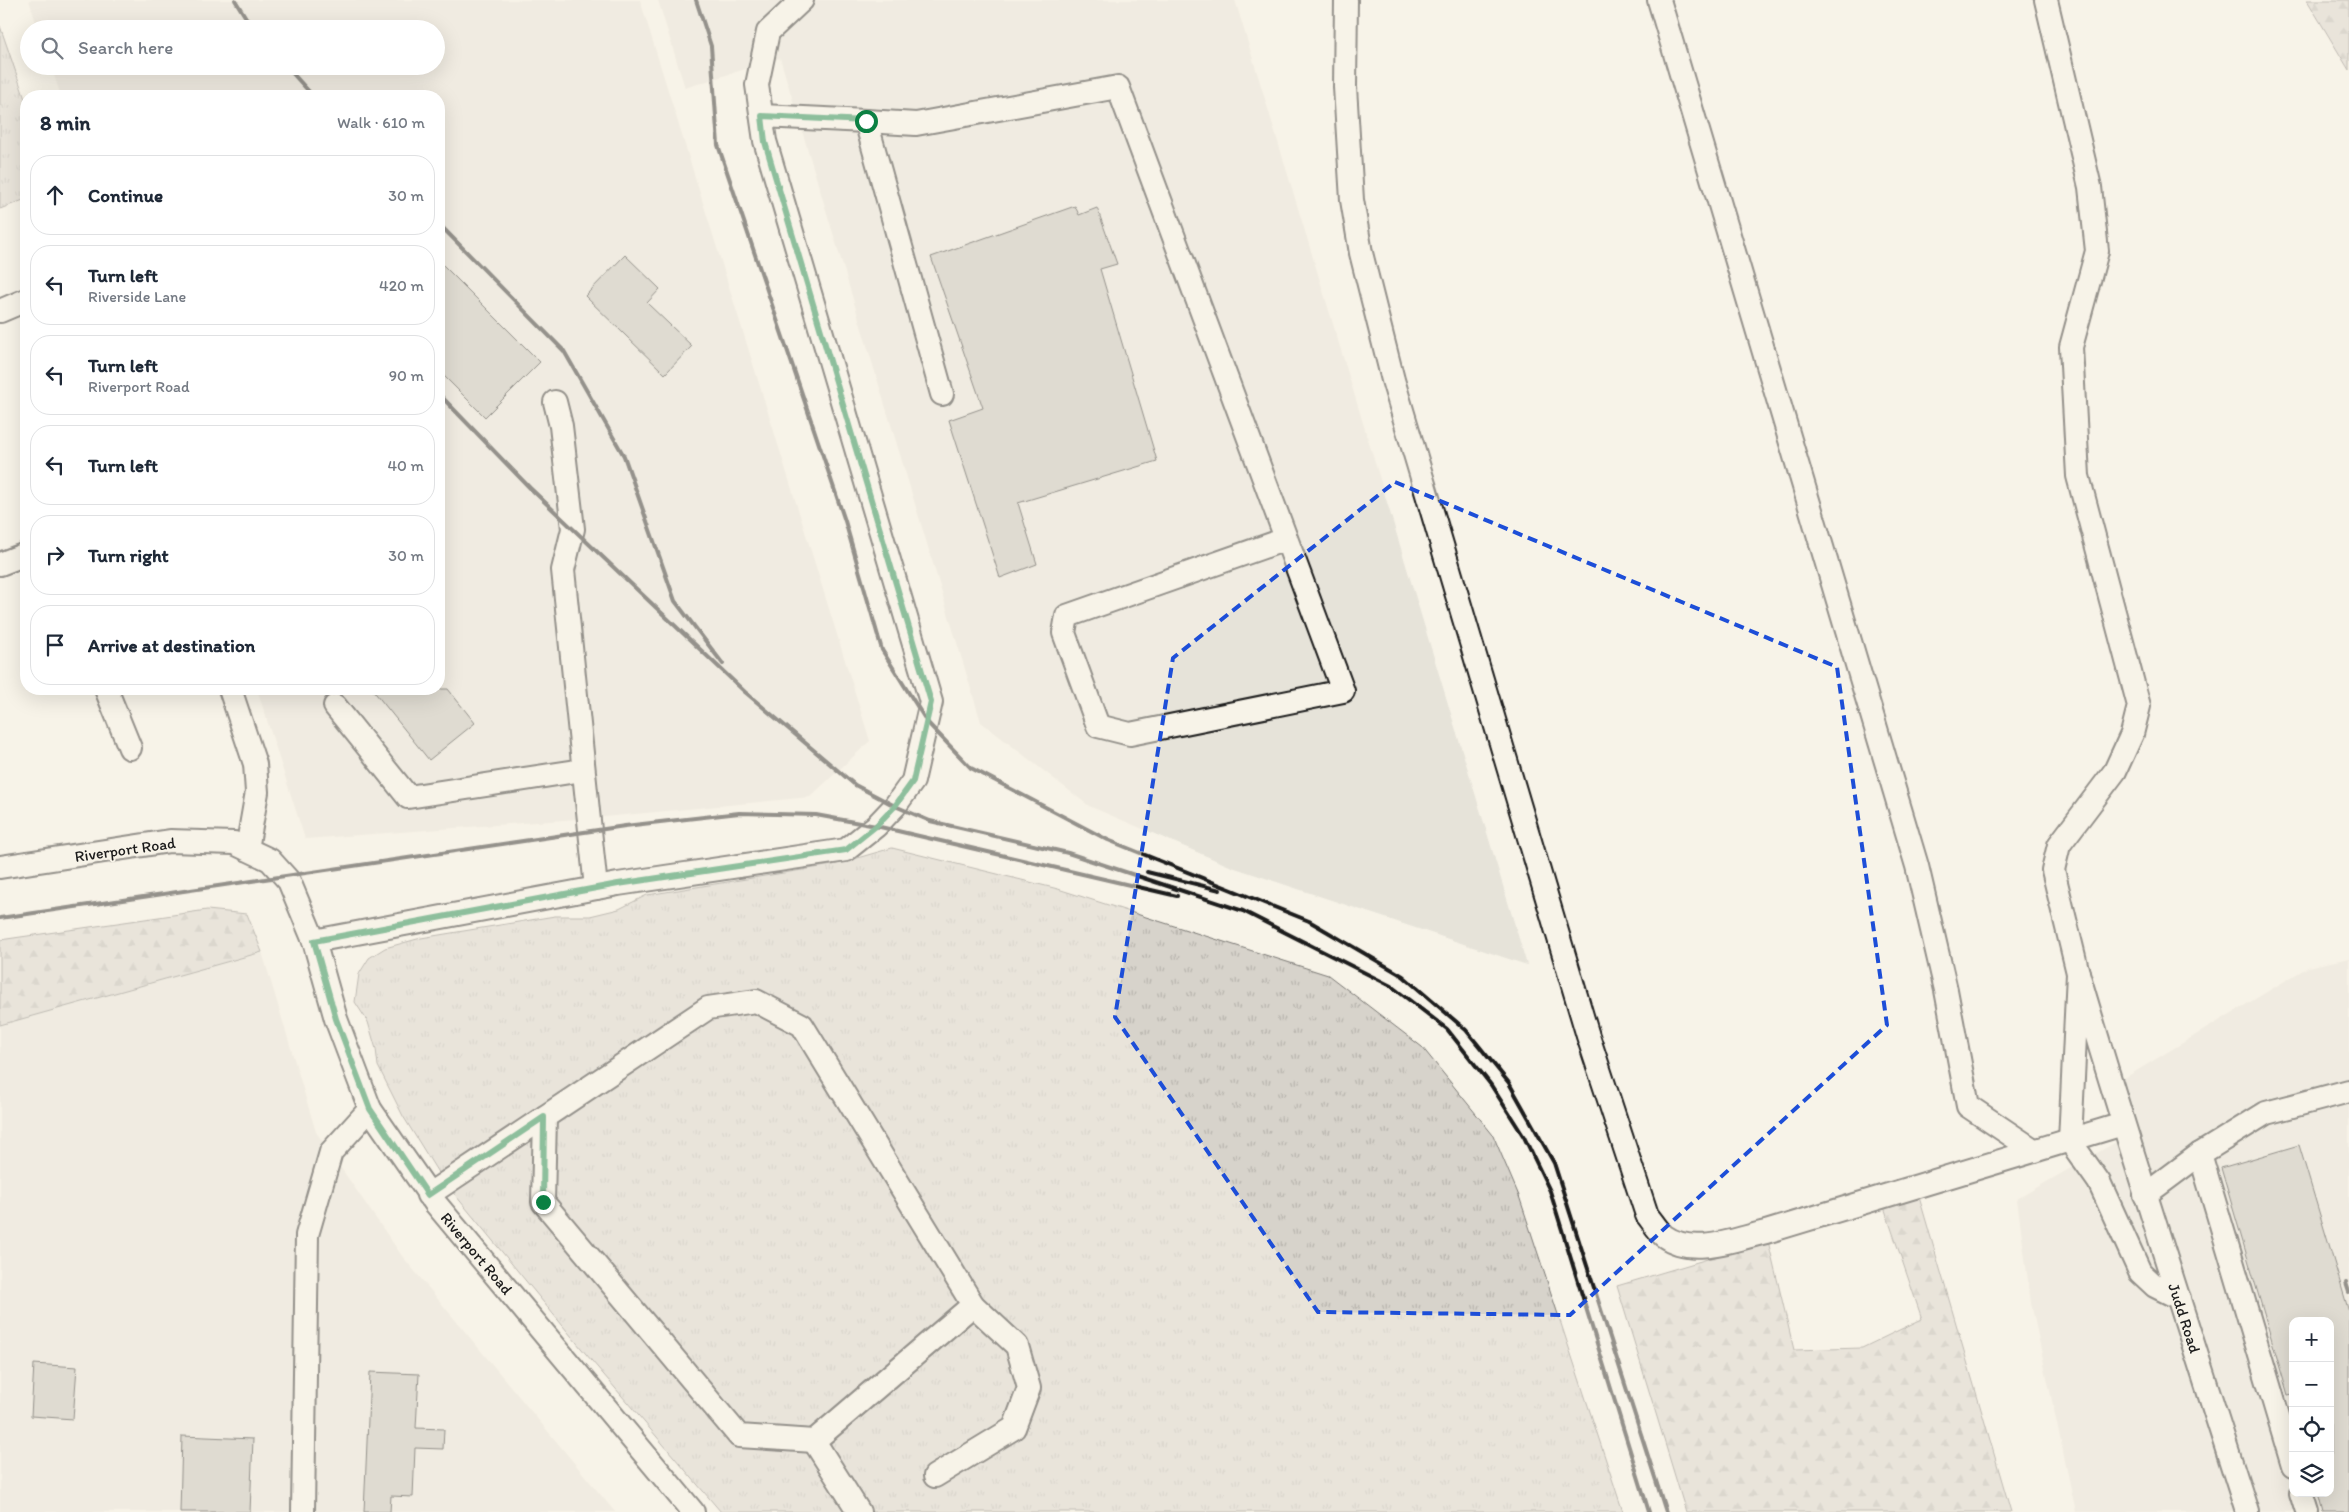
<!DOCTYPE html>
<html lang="en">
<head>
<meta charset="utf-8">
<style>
	:root { --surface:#fff; --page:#f6f6f7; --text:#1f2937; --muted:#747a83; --line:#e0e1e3 }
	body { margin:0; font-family:Itim,sans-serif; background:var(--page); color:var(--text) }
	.controls { position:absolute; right:15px; bottom:15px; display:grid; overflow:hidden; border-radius:10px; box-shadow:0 5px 20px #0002 }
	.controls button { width:45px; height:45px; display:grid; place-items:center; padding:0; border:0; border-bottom:1px solid var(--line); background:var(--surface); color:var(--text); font:25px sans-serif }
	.stop { position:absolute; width:15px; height:15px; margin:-11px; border:4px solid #0b8043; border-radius:50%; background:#fff }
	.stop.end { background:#0b8043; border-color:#fff; box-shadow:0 1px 5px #0008 }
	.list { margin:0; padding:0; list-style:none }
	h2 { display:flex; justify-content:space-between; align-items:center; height:65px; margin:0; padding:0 20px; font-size:21px }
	h2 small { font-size:16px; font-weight:400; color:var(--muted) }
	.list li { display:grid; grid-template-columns:32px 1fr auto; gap:15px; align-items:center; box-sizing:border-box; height:80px; margin:0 10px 10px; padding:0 10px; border:1px solid var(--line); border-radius:20px }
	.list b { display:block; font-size:19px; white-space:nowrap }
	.list p { margin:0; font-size:16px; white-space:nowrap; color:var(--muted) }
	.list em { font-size:16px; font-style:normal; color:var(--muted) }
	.icon { flex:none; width:28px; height:28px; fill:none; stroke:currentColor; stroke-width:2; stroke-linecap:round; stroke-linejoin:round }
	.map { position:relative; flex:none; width:2349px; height:1512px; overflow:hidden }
	.search { position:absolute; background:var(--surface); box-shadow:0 5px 20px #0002; left:20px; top:20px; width:425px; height:55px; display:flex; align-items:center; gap:12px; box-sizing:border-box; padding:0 18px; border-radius:28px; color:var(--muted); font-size:19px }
	.panel { position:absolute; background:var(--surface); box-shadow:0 5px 20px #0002; left:20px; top:90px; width:425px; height:605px; border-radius:20px }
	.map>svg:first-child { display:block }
</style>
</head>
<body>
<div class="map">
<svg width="2349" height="1512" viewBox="0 0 2349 1512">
	<defs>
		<pattern id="grass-tufts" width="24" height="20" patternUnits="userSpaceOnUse" patternTransform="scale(1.25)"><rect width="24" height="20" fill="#d7d3cb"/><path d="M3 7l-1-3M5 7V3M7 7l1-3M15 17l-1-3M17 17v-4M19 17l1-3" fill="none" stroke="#b8b5ae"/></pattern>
		<pattern id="forest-firs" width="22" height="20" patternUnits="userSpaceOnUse" patternTransform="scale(1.25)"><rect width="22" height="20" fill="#d7d3cb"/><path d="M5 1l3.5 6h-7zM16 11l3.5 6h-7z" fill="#b8b5ae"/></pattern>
	</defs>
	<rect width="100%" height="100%" fill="#f7f3e8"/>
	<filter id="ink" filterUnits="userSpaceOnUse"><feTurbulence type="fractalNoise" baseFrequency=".02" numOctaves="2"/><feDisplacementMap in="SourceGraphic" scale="10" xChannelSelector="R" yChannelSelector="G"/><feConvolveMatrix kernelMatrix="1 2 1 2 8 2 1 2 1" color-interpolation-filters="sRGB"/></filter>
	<g filter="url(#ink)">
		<g fill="#e6e3d9" fill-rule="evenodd">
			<polygon points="29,0 640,0 870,741 810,797 604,817 305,839 257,689 439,689 439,96 61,96 51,66 436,66 436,29 38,29"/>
			<polygon points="658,0 1235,0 1527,965 1232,867 1089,806 981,722 780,58 685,88"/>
			<polygon points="262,952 316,1132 402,1256 615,1512 0,1512 0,1025"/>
			<path d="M2349 958V1512H2076L2031 1303 2017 1199 2137 1130 2123 1079 2308 967ZM2293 1321H2330V1493H2293Z"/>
		</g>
		<g fill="url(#grass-tufts)" stroke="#7a7874">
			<polygon points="0,26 26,102 26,199 0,209"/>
			<polygon points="892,848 1058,889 1328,975 1422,1047 1493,1135 1519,1196 1623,1512 721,1512 586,1354 442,1179 403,1116 378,1066 376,1049 368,1022 355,1002 359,974 369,958 385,948 421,938 555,916 590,916 619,909 647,895 833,865"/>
		</g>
		<g fill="url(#forest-firs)" stroke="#7a7874">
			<polygon points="2307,0 2349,0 2349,70"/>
			<polygon points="207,910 247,914 262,952 0,1025 0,940"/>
			<polygon points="1919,1197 2011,1512 1686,1512 1617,1286 1768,1241 1794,1350 1862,1348 1922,1319 1883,1204"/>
		</g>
		<g fill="#c0beb5" stroke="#1c1c1c">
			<polygon points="1075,206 1079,215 1097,208 1117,264 1100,269 1157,461 1018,503 1037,564 1000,578 949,420 983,408 931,257"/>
			<polygon points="625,255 660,289 647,303 692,346 665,374 585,296"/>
			<polygon points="439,261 540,362 485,417 439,371"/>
			<polygon points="372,689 448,689 475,723 429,760"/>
			<polygon points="2299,1145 2349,1312 2349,1512 2323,1512 2318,1493 2330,1493 2330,1321 2293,1321 2293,1394 2288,1395 2221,1168"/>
			<polygon points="34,1364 77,1367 73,1419 31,1416"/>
			<polygon points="370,1372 419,1374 416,1428 444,1429 443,1449 415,1448 413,1497 391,1496 390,1512 364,1512"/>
			<polygon points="182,1436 253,1439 250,1512 180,1512"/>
		</g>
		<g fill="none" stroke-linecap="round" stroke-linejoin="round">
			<defs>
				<g id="minor">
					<path d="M1346 0 1345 87 1352 200 1361 253 1393 380 1588 1036 1647 1215C1652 1221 1658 1231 1664 1236 1693 1257 1735 1239 1766 1232L2123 1124"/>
					<polyline points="1659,0 1917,866 1946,990 1968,1106 2035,1151"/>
					<polyline points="2046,0 2090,187 2097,251 2071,347 2078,476 2139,706 2132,734 2115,771 2059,845 2053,870 2078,973"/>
					<polyline points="762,116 866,121 942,394"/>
					<polyline points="866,121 916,124 1118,87 1343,691 1130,734 1098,726 1064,633 1067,616 1286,539"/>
					<polyline points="0,311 26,300"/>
					<polyline points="555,402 561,426 573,529 563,570 596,888"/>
					<polyline points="0,564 26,554"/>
					<polyline points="106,689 130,748"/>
					<polyline points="230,689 255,764 257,792 247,849"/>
					<polyline points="335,706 408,797 583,770"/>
					<polyline points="0,867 170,841 234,843 270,860 289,881 314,941 336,1019 370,1109 436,1204 693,1512"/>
					<polyline points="314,941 618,884 846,850 876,826 895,806 913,781 931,702 765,141 757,85 768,32 802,0"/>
					<polyline points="545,1117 543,1202 739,1436 814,1441"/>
					<polyline points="2200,1154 2293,1466"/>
					<polyline points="428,1195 708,1008 756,1001 802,1025 973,1305 814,1441 859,1512"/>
					<polyline points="2145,1195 2200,1154 2266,1113 2349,1091"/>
					<path d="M2179 1298 2155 1286 2140 1272 2099 1182 2070 1141 2078 973C2131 1154 2190 1333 2247 1512"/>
					<polyline points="935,1476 1014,1428 1029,1388 1017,1346 973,1305"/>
					<polyline points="2301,1493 2307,1512"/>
					<polyline points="303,1512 307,1235 331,1152 370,1109"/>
				</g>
			</defs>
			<use href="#minor" stroke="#1c1c1c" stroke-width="26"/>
			<use href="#minor" stroke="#f7f3e8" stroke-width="22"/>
			<g stroke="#1c1c1c" stroke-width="4">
				<polyline points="235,0 253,29"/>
				<polyline points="696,0 711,46 718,145 845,521 882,650 927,722 971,768 1108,840 1309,921 1403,976 1466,1030 1509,1083 1554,1163 1666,1512"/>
				<polyline points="286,66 313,96"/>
				<polyline points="439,224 564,351 624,456 675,601 723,664"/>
				<polyline points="439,394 530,488 745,692 855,785 895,806 930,821 1068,853 1243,911 1391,986 1447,1029 1491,1085 1524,1137 1550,1191 1649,1512"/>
				<polyline points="1147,872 1220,890"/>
				<polyline points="0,918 625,826 739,813 816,815 876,826 1177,896"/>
				<polyline points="2346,1283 2349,1292"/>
			</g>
		</g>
	</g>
	<g fill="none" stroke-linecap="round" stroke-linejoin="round" filter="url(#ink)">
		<polyline stroke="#0b8043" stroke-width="6" points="543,1202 544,1117 428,1195 370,1109 336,1019 314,941 618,884 846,850 876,826 895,806 913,781 931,702 765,142 762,116 866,121"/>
	</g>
	<path d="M0 0H2349V1512H0ZM1395 482 1837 667 1887 1025 1570 1315 1318 1312 1115 1017 1173 658Z" fill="#f7f3e8" fill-opacity=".55" fill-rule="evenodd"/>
	<path fill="none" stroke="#1d4ed8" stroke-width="4" stroke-dasharray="10 6" stroke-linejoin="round" d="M1395 482 1837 667 1887 1025 1570 1315 1318 1312 1115 1017 1173 658Z"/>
	<g text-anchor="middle" stroke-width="4" stroke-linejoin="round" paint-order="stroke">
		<g font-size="16" fill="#1c1c1c" stroke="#f7f3e8">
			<text transform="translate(125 849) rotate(-8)" y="6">Riverport Road</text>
			<text transform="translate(477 1253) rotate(50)" y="6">Riverport Road</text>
			<text transform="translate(2185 1318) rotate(72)" y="6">Judd Road</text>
		</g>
	</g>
</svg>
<div class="controls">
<button>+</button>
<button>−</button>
<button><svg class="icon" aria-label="locate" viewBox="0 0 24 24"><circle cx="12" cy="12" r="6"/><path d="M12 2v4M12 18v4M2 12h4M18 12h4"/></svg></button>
<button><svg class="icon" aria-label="layers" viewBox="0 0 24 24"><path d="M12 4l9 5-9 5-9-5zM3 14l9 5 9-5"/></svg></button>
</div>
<div class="stop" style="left:866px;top:121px"></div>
<div class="stop end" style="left:543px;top:1202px"></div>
<div class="search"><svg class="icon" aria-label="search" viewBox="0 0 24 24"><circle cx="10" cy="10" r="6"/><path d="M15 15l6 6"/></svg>Search here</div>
<section class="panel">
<h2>8 min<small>Walk · 610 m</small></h2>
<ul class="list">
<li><svg class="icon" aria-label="ahead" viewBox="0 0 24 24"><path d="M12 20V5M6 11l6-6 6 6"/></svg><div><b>Continue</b></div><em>30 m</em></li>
<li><svg class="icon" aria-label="left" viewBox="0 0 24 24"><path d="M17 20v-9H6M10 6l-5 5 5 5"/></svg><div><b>Turn left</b><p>Riverside Lane</p></div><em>420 m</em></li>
<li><svg class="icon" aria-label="left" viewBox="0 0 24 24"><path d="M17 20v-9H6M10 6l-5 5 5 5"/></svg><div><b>Turn left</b><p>Riverport Road</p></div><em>90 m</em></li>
<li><svg class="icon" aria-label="left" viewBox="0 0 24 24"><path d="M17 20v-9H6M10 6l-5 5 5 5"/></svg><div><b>Turn left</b></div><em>40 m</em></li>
<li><svg class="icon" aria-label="right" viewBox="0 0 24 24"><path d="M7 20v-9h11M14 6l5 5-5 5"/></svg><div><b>Turn right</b></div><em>30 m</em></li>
<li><svg class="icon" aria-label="arrive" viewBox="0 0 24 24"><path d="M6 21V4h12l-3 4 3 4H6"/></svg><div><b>Arrive at destination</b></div></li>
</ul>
</section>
</div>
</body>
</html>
